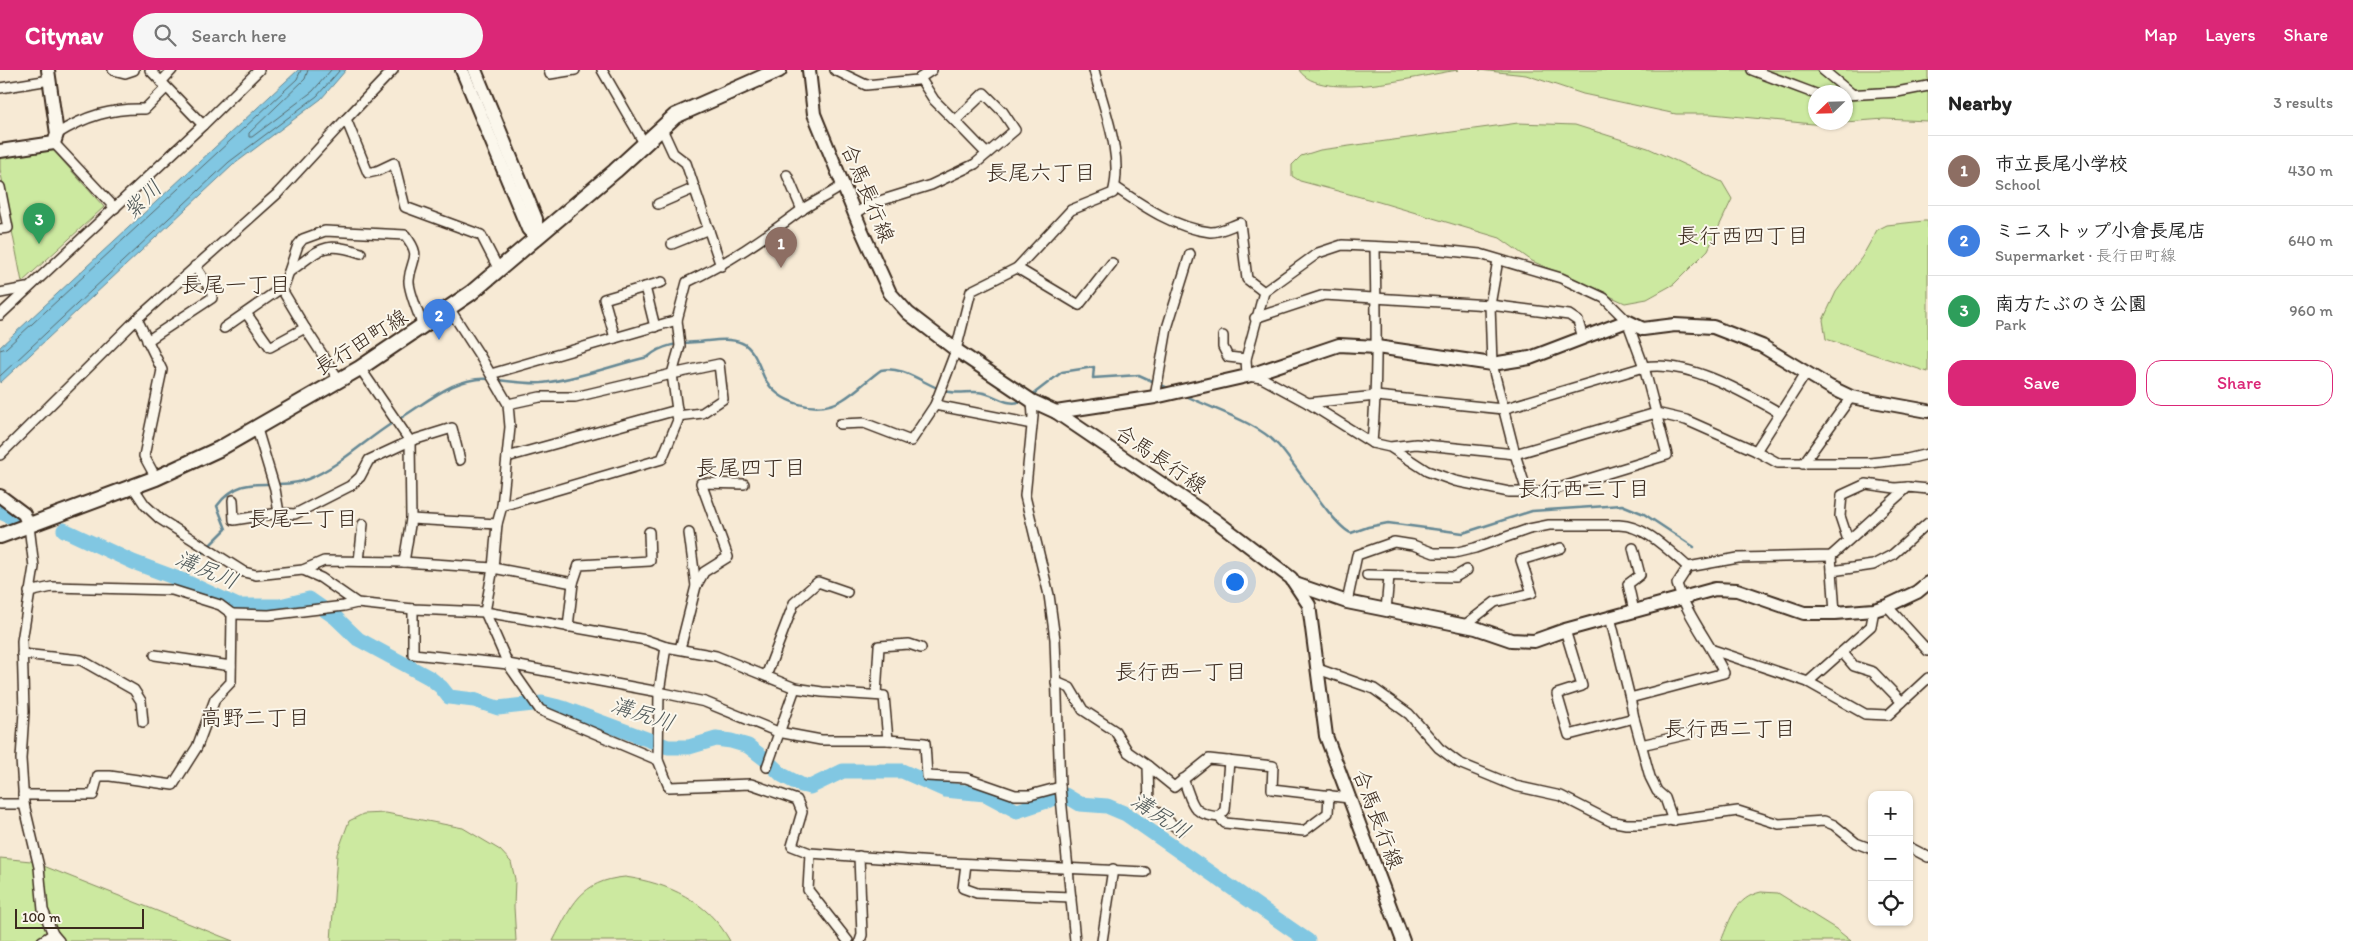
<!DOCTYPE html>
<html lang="en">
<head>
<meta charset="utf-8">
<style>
	:root { --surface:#fff; --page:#f6f6f6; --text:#222; --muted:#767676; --line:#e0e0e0; --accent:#db2777 }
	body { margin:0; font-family:Itim,"Klee One",sans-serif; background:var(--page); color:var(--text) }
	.controls { position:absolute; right:15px; bottom:15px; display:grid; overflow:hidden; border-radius:10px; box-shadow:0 1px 4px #0004 }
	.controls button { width:45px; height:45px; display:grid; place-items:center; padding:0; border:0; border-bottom:1px solid var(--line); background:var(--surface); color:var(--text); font:25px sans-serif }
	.compass { position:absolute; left:1808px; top:15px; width:45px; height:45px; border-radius:50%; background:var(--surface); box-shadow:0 1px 4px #0004; rotate:247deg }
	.scale { position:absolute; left:15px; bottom:12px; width:129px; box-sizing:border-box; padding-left:5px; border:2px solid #3b2a1e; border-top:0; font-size:14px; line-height:18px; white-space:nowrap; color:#3b2a1e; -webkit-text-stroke:4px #fbf7ec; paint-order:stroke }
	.you { position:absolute; left:1234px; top:511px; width:18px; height:18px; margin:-12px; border:4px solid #fff; border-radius:50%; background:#1a73e8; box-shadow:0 0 0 8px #1a73e833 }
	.badge { display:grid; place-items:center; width:32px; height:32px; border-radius:50%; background:var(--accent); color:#fff; font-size:16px; font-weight:700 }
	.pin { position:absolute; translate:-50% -41px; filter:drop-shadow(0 1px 2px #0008) }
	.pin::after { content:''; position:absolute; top:26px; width:18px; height:15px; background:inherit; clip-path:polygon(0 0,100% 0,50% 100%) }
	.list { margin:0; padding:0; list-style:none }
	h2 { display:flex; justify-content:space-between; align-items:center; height:65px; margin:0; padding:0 20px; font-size:21px }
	h2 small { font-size:16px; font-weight:400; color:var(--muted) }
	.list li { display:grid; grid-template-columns:32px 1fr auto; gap:15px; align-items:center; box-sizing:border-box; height:70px; padding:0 20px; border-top:1px solid var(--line) }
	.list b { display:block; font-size:19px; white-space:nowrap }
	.list p { margin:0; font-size:16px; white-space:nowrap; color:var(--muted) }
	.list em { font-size:16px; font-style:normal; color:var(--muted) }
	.actions { display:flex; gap:10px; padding:15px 20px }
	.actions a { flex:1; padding:11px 0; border:1px solid var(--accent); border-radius:15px; text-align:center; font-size:18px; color:var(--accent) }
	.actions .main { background:var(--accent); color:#fff }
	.icon { flex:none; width:28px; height:28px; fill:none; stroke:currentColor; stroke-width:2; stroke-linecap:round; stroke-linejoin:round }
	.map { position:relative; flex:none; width:1928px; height:871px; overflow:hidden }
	header { display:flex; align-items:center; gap:30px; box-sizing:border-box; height:70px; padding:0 25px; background:var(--accent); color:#fff }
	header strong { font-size:24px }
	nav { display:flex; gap:28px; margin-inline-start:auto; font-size:18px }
	.search { width:350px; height:45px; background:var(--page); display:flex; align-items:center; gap:12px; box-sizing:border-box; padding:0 18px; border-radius:28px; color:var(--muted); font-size:19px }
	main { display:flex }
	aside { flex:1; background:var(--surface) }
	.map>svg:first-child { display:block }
</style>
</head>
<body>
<header>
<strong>Citynav</strong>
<div class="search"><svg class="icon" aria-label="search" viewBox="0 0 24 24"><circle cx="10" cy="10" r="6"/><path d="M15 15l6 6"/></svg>Search here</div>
<nav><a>Map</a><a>Layers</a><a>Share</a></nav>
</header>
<main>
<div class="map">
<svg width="1928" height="871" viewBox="0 0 1928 871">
	<rect width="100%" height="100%" fill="#f7ead5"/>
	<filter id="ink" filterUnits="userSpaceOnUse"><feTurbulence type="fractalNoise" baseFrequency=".02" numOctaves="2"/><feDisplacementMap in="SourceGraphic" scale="10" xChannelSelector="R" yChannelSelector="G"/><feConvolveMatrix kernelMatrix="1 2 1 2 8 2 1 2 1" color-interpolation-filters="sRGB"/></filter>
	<g filter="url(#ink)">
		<g fill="#cce9a0" stroke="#848a5f">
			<path d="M1299 0H1459C1424 4 1321 34 1299 0Z"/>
			<polygon points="1479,0 1928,0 1928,51 1884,49 1846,52 1846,22 1816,22 1816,52 1841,53 1823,55 1712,44 1676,44 1583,24 1526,5"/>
			<polygon points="1518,53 1575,55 1648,78 1722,112 1732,129 1708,180 1674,214 1647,229 1625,233 1532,191 1500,168 1379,132 1300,111 1292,106 1292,95 1301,86 1320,80"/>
			<polygon points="52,79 104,137 22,212 0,99 0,87"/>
			<polygon points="1924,151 1928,151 1928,302 1826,269 1823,250 1836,222 1862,187 1877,160 1887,155"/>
			<polygon points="386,743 463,758 500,780 511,792 515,809 514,837 516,871 331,871 337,784 349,751 363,744"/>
			<polygon points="0,788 31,791 233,871 0,871"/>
			<path d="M625 807C668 813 708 831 730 871H553C572 835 580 811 625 807Z"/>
			<path d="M1761 822 1778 823 1836 859 1851 871H1721C1731 848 1735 828 1761 822Z"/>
		</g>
		<polygon fill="#81c7e2" stroke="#658894" points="298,0 346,0 321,29 233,95 0,313 0,277"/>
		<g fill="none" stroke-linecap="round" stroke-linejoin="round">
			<g stroke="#57696c" stroke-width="1">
				<polyline points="308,0 305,9 249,63 249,67 252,67 313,21 331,0"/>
				<polyline points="0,280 6,278 297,9 301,0"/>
				<polyline points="0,306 229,92 317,26 340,0"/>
			</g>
			<g stroke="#658894" stroke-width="2.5">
				<path d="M496 310C511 311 526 314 542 313 578 309 613 295 648 287 661 275 679 273 697 272 712 271 728 267 742 273 754 278 759 296 764 307 777 333 816 345 842 330 856 322 868 309 881 300 903 295 925 315 945 321 958 325 971 320 984 323 998 326 1007 337 1023 331"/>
				<polyline points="1032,325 1062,302 1094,297 1093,308 1139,305 1170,319"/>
				<path d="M1184 325C1212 339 1257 352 1278 375 1295 393 1333 456 1351 463L1368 457 1388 453 1463 463 1532 441 1622 435 1644 444 1694 477"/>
				<path d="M399 349C426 333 456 305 490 309"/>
				<path d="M209 476 226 459 217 436C244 399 273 423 308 409 340 396 365 370 394 352"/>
				<polyline points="184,511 195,490 205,480"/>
			</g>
			<g stroke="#81c7e2" stroke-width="15">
				<polyline points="0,442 16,449"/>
				<polyline points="64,460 133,492 184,511 238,536 280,536 309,529 335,547 358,569 430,608 441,617 449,627 474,630 498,638 542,633 563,638 668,677 689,677 716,669 731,671 748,676 765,689 782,705 801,715 810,717 843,701 902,701 945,720 985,724 1017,741 1065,725 1080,734 1107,736 1126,744 1308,871"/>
			</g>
			<defs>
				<g id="street">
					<polyline points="113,0 125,3 134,0"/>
					<polyline points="150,0 203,55"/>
					<polyline points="393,0 346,49 368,103 377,101 394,93 405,137 481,165 499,200"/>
					<polyline points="549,0 550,4 575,0"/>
					<polyline points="602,0 644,73"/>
					<polyline points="835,0 866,15 917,10 932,0"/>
					<polyline points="1752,0 1816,24"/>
					<polyline points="1823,0 1852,24"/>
					<polyline points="920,8 934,30 955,51"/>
					<polyline points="161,12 172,0"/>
					<polyline points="0,18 50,10"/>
					<polyline points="1846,25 1897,22 1928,16"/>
					<polyline points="661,57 673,83 686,93 721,196"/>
					<path d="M57 64C85 46 112 38 145 39L166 18"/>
					<polyline points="54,73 115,138"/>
					<polyline points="787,105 802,140"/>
					<polyline points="0,117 8,158 0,159"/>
					<path d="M1115 117C1143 136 1175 158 1210 162 1218 163 1231 156 1240 153L1247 209 1264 222"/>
					<polyline points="658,134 695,118"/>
					<polyline points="855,144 870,134 931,115 975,94 1015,60 1003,42 984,23 955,51 987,84"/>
					<polyline points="672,174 709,159"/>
					<polyline points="1498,190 1490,235 1492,294 1515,384 1527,422"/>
					<polyline points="1017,198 1079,235 1112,193"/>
					<path d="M289 202C321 180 321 170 361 183"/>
					<polyline points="645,217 655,257"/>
					<polyline points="0,223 26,218"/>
					<polyline points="449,238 480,286 508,334 510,357 502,436 497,454 493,498 485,542 508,594 540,640 658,690"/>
					<polyline points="246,243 270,277 305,258 281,218"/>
					<polyline points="0,245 203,55 259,0"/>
					<polyline points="1255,248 1324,225 1490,235 1569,245 1578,251 1583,268"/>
					<polyline points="137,249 162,300 144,386 156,408"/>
					<polyline points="677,250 680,276 672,304 719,294 723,329 702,343 677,346"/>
					<path d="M224 258 284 216 298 175 303 169 325 161 405 165C423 188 411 188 409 210 408 220 419 245 423 256"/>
					<polyline points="305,258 339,310"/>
					<polyline points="1223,266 1223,277 1228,287 1246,289"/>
					<polyline points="615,268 604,229 662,212"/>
					<polyline points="147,271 212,228 212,222 195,196"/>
					<polyline points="360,298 410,371 411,449 404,492"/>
					<path d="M491 304 677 250 687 212C728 193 764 168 800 141 814 131 830 125 843 115"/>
					<polyline points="1155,327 1167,258 1190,184"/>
					<polyline points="1032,331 1033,346 1025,426 1049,525 1055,569 1060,717 1075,871"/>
					<path d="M1308 333 1376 326 1503 339 1644 297C1689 290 1743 322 1780 343"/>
					<polyline points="508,334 540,327 575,327 672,304 677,340"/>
					<polyline points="935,335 1032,354"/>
					<path d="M840 354 864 353 911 371 935 335 956 280 971 221 1017 198 1071 140 1113 123C1124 85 1103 37 1094 0"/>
					<path d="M1372 373C1378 307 1376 243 1375 177"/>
					<polyline points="1390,377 1427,401 1455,411 1509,422 1546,422 1667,385 1644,297 1627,251 1604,228 1561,208 1480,184 1431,179 1342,175 1318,183 1264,222 1246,289 1247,306 1262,308 1308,333 1372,373 1390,377 1416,374 1515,384 1656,343 1686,350 1756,381 1778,393 1870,393 1907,389 1928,384"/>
					<polyline points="1756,381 1806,303"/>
					<polyline points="0,385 137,249 277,124 346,49"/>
					<polyline points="1803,394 1851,327"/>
					<polyline points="133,417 145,435 160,449 244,502 256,505 303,500 324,491 404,492 493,498 573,513 568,557"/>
					<polyline points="233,430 234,450 279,443 275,419 257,359"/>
					<polyline points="502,436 662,389 678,350 677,340 507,387"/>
					<polyline points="279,443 295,444 350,416 360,407 369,390 410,371 452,358 460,390"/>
					<polyline points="411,449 497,454"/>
					<polyline points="29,456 34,497 22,571 24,642 21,689 24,734 39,797 43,840 53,864 59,871"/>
					<polyline points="1848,470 1840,446 1842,425 1866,414 1895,418 1908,417"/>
					<polyline points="1633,478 1640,505 1628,514 1634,541"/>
					<polyline points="1831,486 1835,543"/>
					<polyline points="359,491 363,454"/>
					<polyline points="303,500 321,508 357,533 413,539 485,542 646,570 666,577 716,586 795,618 822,622 884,626 888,670"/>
					<polyline points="1832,501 1873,495 1892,485 1928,453"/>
					<polyline points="1367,505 1455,507 1467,500"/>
					<polyline points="573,513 579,495 650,491 649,462"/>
					<polyline points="696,516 704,502 728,487 701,413 744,414"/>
					<path d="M1347 532 1357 485 1394 472 1413 475 1434 483H1454L1475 478 1529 459 1549 455H1619C1646 456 1668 480 1688 497L1738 488 1831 486 1908 417 1928 419"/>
					<polyline points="1887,536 1928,581"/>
					<polyline points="413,539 413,584 508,594 659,622 705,632 778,662 821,670 888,670 925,673 927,706 966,708 1015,725 1030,725 1060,717"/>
					<polyline points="1386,540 1389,506"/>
					<polyline points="232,544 269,545 344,536 357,533"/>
					<path d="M1610 547 1630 628 1724 603C1710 573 1687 546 1677 514L1688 497"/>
					<polyline points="1465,555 1495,532 1532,523 1521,490 1561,478"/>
					<polyline points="1565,560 1582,616 1557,624 1569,665 1634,648 1630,628"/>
					<polyline points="666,577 659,622 658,690 669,717 751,714 797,730 802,742 792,776 810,783 934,792 1145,802"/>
					<polyline points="680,579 696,516 689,463"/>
					<polyline points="1713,580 1808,612 1865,644 1888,645 1928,608"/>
					<polyline points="1842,582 1854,596 1873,602 1902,632"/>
					<polyline points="22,584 81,590 134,620 141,631 143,652"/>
					<polyline points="155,585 231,596"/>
					<polyline points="1318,599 1374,619 1409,644 1439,678 1459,693 1515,716 1561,726 1610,751 1626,754 1642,754 1738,741 1779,754 1824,751 1834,755 1856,773 1872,779"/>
					<polyline points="766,606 794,533 818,512 847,522"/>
					<polyline points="1056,612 1070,618 1083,640 1115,661 1128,682 1148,696 1149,735 1179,760"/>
					<polyline points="1808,612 1871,556 1874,540"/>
					<polyline points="876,625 879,576 909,574 921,578"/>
					<polyline points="1634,648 1650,707 1657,721 1665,728 1673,751"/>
					<polyline points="1641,675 1689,664"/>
					<polyline points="1229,691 1225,740 1219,747 1225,753 1304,761 1328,743 1329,725"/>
					<polyline points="1148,696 1174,717 1209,689 1273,696 1272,719 1349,728"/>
					<polyline points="767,697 795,618"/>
					<path d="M1183 709C1193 733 1190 744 1219 747"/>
					<polyline points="23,725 93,725 98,706 110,706 173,715 197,677 215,629 231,612 232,544 220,535 172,520 52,517 29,522"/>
					<polyline points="0,734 24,734"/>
					<polyline points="1909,777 1928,787"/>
					<polyline points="810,783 808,820 848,871"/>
					<polyline points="859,786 862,865 860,871"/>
					<polyline points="966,794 963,818 977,823 1071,827"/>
					<polyline points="42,871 53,864"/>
					<polyline points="1102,871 1113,799"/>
				</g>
				<g id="secondary">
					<polyline points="462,0 528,159 536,167"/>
					<polyline points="475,0 536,149 536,167"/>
					<polyline points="809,0 814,44 861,159 890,223 908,243 956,280 1032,331 1056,342 1215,450 1291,508 1309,535 1326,666 1403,871"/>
					<polyline points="0,81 54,73 57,64 48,0"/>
					<polyline points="1056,342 1155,327 1247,306 1339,275 1377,277 1492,294 1530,288 1627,251 1643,259 1675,255 1713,257 1762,276 1830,317 1851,327 1928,341"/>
					<polyline points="0,426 24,444 29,456"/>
					<polyline points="1298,515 1347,532 1476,558 1511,570 1534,571 1565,560 1715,519 1737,520 1804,543 1835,543 1874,540 1887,536 1917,522 1928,513"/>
				</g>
				<polyline id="primary" points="0,466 156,408 219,379 360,298 471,223 615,101 675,46 779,0"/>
			</defs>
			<use href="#street" stroke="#3b2a1e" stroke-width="12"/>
			<use href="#secondary" stroke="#3b2a1e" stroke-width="16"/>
			<use href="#primary" stroke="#3b2a1e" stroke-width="18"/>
			<use href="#street" stroke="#fbf7ec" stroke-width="9"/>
			<use href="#secondary" stroke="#fbf7ec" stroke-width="12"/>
			<use href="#primary" stroke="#fbf7ec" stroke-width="14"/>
		</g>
	</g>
	<g text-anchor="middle" stroke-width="4" stroke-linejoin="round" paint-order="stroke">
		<g font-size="21" fill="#3b2a1e" stroke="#fbf7ec">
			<text transform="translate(868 123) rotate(67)" y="7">合馬長行線</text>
			<text transform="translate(361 272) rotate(-32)" y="7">長行田町線</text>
			<text transform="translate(1161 389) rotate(34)" y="7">合馬長行線</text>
			<text transform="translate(1378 749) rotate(69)" y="7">合馬長行線</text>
		</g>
		<g font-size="22" fill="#3b2a1e" stroke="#fbf7ec">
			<text x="1041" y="110">長尾六丁目</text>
			<text x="1743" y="173">長行西四丁目</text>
			<text x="236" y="222">長尾一丁目</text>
			<text x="751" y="405">長尾四丁目</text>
			<text x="1584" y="426">長行西三丁目</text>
			<text x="303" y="456">長尾二丁目</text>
			<text x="1181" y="609">長行西一丁目</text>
			<text x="255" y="655">高野二丁目</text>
			<text x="1730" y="666">長行西二丁目</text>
		</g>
		<g font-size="22" font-style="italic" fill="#505959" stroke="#fbf7ec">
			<text transform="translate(142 129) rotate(-45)" y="8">紫川</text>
			<text transform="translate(207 499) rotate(23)" y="8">溝尻川</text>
			<text transform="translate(643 643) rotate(18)" y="8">溝尻川</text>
			<text transform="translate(1161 745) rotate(33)" y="8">溝尻川</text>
		</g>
	</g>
</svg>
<div class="controls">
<button>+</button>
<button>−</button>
<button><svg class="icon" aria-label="locate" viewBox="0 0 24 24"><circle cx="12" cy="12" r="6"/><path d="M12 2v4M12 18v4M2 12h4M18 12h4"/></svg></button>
</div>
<svg class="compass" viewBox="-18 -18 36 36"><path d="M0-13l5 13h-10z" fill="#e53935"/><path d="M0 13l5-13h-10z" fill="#767676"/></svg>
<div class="scale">100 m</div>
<div class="you"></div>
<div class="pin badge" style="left:781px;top:198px;background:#8d6e63">1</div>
<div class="pin badge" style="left:439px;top:270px;background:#3f7fe0">2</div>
<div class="pin badge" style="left:39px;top:174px;background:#2e9e5b">3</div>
</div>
<aside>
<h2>Nearby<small>3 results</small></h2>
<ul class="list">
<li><span class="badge" style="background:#8d6e63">1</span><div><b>市立長尾小学校</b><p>School</p></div><em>430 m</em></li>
<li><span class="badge" style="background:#3f7fe0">2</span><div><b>ミニストップ小倉長尾店</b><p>Supermarket · 長行田町線</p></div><em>640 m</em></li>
<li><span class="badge" style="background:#2e9e5b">3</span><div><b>南方たぶのき公園</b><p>Park</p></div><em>960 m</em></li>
</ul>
<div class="actions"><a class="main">Save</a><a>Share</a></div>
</aside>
</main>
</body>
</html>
